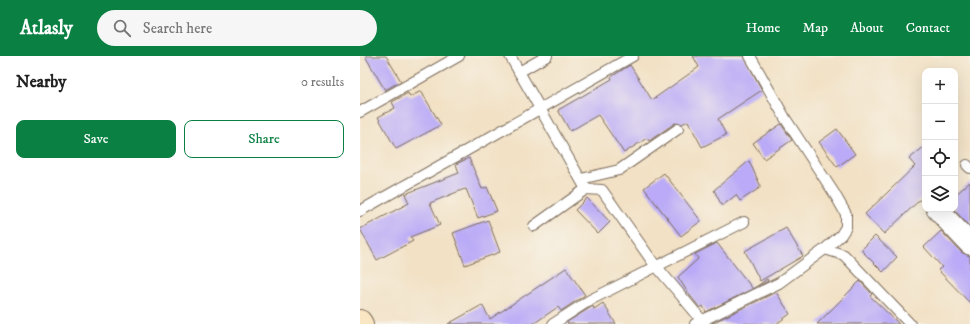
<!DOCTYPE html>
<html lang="en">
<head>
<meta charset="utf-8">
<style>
	:root { --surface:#fff; --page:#f6f6f6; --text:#222; --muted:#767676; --line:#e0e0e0; --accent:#0b8043 }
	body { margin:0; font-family:"IM FELL DW Pica",serif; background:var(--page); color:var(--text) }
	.controls { position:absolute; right:12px; top:12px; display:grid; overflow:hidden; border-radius:8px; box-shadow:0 4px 16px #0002 }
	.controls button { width:36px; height:36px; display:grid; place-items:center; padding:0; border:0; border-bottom:1px solid var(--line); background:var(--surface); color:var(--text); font:20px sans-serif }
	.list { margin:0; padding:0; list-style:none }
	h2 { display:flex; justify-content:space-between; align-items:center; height:52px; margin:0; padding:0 16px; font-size:17px }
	h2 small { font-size:13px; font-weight:400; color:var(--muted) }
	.actions { display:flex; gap:8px; padding:12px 16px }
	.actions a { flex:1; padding:9px 0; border:1px solid var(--accent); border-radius:8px; text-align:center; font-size:14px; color:var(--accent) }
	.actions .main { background:var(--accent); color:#fff }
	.icon { flex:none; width:22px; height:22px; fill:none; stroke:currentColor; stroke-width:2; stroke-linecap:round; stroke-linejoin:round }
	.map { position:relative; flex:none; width:610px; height:268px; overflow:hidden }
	header { display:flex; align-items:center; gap:24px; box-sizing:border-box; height:56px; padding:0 20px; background:var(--accent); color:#fff }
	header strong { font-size:19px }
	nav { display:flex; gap:22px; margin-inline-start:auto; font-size:14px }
	.search { width:280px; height:36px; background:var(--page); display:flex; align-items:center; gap:10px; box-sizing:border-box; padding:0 14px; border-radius:22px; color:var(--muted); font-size:15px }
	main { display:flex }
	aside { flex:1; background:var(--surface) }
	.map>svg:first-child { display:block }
</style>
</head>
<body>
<header>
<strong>Atlasly</strong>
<div class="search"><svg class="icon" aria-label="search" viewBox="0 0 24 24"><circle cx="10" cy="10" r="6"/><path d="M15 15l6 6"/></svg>Search here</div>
<nav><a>Home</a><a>Map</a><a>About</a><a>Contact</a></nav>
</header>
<main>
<aside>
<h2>Nearby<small>0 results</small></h2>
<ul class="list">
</ul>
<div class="actions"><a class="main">Save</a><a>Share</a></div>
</aside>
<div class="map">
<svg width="610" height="268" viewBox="0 0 610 268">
	<rect width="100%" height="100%" fill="#f7f3e8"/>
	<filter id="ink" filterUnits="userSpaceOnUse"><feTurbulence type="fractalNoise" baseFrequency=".025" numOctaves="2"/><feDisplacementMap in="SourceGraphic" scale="8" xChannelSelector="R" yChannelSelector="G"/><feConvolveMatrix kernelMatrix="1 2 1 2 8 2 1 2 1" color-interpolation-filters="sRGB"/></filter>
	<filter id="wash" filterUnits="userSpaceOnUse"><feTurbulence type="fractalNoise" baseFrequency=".012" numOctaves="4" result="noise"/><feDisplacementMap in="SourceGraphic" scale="16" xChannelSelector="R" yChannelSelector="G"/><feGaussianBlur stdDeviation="0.9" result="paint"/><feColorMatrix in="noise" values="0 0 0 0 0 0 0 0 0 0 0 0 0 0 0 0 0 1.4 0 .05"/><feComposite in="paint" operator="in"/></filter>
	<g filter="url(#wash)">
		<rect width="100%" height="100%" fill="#f2e1c5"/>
		<g id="blocks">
			<g fill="#baaaf7">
				<polygon points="5,0 26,0 41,25 25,34"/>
				<polygon points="333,0 384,0 402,34 358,63 366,79 342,91 328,65 322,68 315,67 289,85 287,82 264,97 238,59 210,75 198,54 252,23 251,21 270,9 292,44 339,11"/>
				<polygon points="61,35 81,69 36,93 18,61 35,52 32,46 48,37 50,41"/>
				<polygon points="421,68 432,84 404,103 393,87"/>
				<polygon points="477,73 495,98 477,111 459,86"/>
				<polygon points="565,90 565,139 524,178 505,158 555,110 549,103"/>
				<polygon points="109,102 122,133 127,131 137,155 118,162 106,133 102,134 70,147 80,169 50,181 53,185 17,204 0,173 49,147 45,138 99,117 96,108"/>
				<polygon points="389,105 401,131 380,145 376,139 362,150 354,134"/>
				<polygon points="304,117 341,165 321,180 284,132"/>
				<polygon points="610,126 610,171 593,153 595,153 595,139"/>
				<polygon points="227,142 250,166 238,178 215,154"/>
				<polygon points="128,164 140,196 105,209 93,177"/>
				<polygon points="426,172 443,200 400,225 385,195"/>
				<polygon points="581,175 601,196 610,200 610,247 578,214 582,211 564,191"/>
				<polygon points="515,180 537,201 523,216 501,194"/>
				<polygon points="357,187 393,233 407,223 408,225 346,256 343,250 340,252 328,237 318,221 338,203 335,198"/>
				<polygon points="206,212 225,239 201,255 198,251 173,268 88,268 122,249 130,263"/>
				<polygon points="500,225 512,238 510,240 539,268 457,268"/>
				<polygon points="416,236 430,258 416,268 352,267"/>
				<polygon points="243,247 256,268 208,268 207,266 233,250 234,253"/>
			</g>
		</g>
	</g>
	<g filter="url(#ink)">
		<use href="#blocks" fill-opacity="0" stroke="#7b6a58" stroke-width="1"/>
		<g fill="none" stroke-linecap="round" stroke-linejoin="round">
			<defs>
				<g id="lane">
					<polyline points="150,0 226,133"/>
					<polyline points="159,16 187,0"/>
					<polyline points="0,56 99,0"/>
					<polyline points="607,109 610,112"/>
					<polyline points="221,123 259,114 318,73"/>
					<polyline points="0,155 273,0"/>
					<polyline points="174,170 226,133 242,134 292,205 345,268"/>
					<polyline points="465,193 484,199 550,268"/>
					<polyline points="193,268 230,244 384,166"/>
					<polyline points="335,268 419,227 465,193 481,179 486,171 486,158 474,137 425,62 390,0"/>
				</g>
				<polyline id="street" points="577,153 610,188"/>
				<polyline id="secondary" points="0,265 2,268"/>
			</defs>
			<use href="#lane" stroke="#7b6a58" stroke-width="12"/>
			<use href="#street" stroke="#7b6a58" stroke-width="23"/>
			<use href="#secondary" stroke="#7b6a58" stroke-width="24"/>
			<use href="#lane" stroke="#fff" stroke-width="10"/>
			<use href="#street" stroke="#fff" stroke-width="21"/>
			<use href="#secondary" stroke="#fbe6c3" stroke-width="22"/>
		</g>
	</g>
</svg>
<div class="controls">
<button>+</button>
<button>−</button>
<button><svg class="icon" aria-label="locate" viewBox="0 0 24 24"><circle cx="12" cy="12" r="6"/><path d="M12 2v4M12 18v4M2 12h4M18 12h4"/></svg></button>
<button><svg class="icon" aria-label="layers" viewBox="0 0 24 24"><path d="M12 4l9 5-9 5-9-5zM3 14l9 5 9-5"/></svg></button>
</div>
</div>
</main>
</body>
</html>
